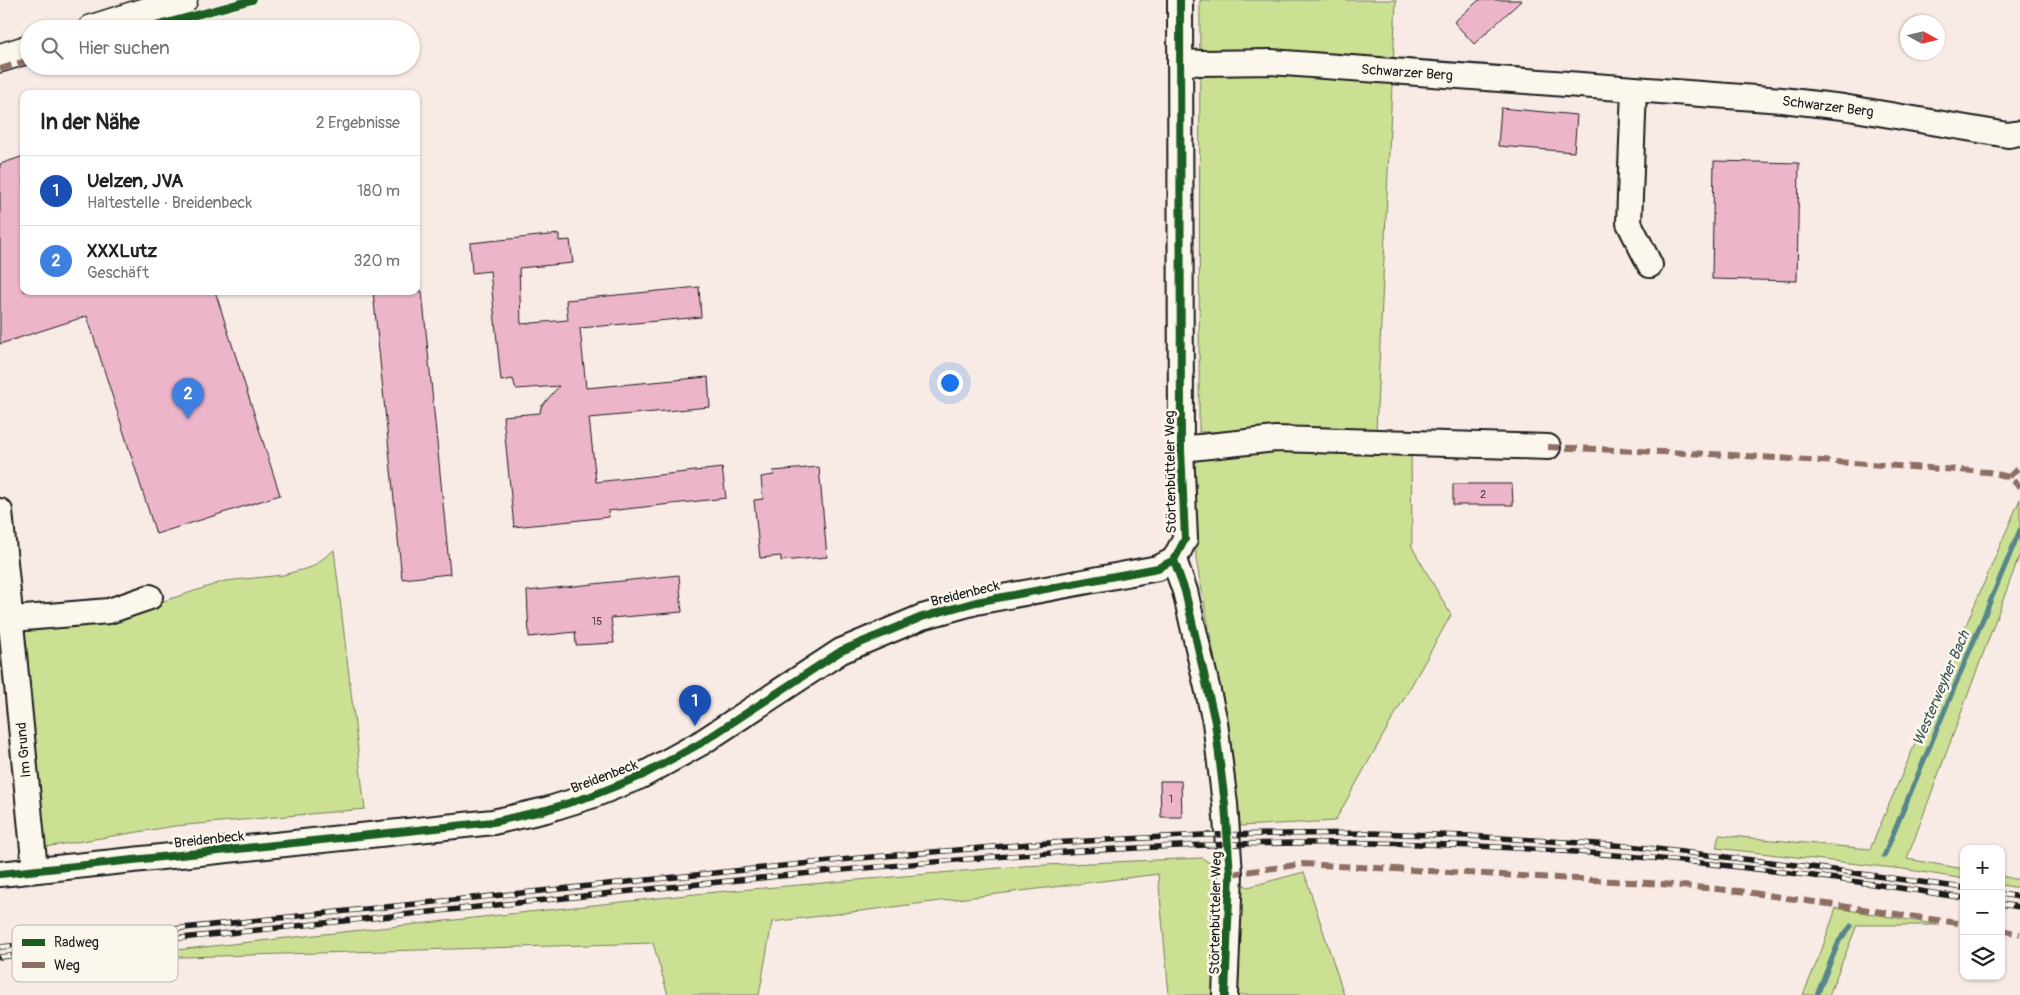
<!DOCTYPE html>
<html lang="de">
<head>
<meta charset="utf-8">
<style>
	:root { --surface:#fff; --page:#f6f6f6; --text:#222; --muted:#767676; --line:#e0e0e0; --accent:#0f766e }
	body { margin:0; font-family:Pangolin,sans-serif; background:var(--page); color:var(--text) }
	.controls { position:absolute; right:15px; bottom:15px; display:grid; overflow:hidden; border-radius:10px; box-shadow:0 1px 4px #0004 }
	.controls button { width:45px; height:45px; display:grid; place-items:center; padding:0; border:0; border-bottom:1px solid var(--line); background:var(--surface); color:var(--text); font:25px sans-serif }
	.compass { position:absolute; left:1900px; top:15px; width:45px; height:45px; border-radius:50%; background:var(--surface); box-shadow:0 1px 4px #0004; rotate:98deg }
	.you { position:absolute; left:949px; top:382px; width:18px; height:18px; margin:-12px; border:4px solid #fff; border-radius:50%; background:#1a73e8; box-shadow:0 0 0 8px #1a73e833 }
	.badge { display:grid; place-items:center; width:32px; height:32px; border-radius:50%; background:var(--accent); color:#fff; font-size:16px; font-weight:700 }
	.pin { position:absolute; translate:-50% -41px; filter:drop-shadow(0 1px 2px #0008) }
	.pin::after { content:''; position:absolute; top:26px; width:18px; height:15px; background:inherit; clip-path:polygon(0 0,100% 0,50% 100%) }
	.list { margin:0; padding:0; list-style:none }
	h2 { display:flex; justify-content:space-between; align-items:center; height:65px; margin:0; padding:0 20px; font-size:21px }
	h2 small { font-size:16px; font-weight:400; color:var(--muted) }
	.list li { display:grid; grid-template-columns:32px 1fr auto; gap:15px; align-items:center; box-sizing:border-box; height:70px; padding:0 20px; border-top:1px solid var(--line) }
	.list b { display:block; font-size:19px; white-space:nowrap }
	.list p { margin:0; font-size:16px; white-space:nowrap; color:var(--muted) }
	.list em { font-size:16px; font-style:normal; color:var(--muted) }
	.icon { flex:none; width:28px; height:28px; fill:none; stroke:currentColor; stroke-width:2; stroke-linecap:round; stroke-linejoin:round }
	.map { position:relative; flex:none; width:2020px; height:995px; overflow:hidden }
	.search { position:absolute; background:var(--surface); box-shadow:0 1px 4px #0004; left:20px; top:20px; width:400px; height:55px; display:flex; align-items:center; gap:12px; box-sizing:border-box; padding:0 18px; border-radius:28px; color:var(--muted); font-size:19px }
	.panel { position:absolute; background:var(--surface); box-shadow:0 1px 4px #0004; left:20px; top:90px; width:400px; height:205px; border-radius:10px }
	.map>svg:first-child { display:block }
</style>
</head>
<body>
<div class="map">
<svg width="2020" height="995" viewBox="0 0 2020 995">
	<rect width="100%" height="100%" fill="#f8eae5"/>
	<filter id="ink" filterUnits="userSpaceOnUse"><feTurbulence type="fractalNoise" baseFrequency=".02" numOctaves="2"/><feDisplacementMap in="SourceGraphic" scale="10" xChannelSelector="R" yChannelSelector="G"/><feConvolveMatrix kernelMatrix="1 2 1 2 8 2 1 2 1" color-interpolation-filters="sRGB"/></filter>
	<g filter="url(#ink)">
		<g fill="#cce094" stroke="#747e58">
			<polygon points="1200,0 1396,0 1376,430 1199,432"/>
			<polygon points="1277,447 1411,447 1412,547 1451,615 1335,821 1240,826 1226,719 1196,559 1193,459"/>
			<polygon points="2020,499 2020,554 1907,859 1964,869 1964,879 1903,869 1716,848 1719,835 1870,849"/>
			<polygon points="334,550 365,809 175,826 45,847 25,630 103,621 225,581 283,575 312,567"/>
			<polygon points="1202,858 1248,887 1304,872 1344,995 1169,995 1158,874 772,922 759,995 668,995 653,943 83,960 705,893 1022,866"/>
			<polygon points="2001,876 2020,880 2020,888 2001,885"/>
			<polygon points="1836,908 1940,925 1857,925 1829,995 1803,995 1821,952"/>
		</g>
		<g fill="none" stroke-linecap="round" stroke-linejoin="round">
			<g stroke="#56868b" stroke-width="5">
				<polyline points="1884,856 2020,530"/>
				<polyline points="1817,995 1839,941 1851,926"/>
			</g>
		</g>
		<g fill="#edb5ca" stroke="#1c1c1c">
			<polygon points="1479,0 1522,0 1474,44 1454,22"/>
			<polygon points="1501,108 1577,115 1574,152 1498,146"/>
			<polygon points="24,156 24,291 215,291 280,495 156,534 87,316 0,344 0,164"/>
			<polygon points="1714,161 1799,163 1797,281 1712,279"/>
			<polygon points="559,234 559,241 570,240 573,263 519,268 521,324 568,320 566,300 699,287 701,317 580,328 586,388 708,377 710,407 589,418 596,482 722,468 726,498 608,511 609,517 514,527 503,416 540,413 541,407 559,386 516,389 513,379 501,381 490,271 472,273 470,243"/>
			<polygon points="373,291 422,291 450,574 402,579"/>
			<polygon points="819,467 827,557 781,561 781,556 760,558 754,500 763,499 761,477 774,475 773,471"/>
			<polygon points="1453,484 1512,484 1513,505 1453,505"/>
			<polygon points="679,575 682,612 611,618 614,643 576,645 575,632 529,637 527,591"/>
			<polygon points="1160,781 1181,781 1182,817 1161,817"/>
		</g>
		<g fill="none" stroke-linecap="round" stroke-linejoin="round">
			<defs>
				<g id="minor">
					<polyline points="1180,0 1181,449 1185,539 1174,560 1185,591 1215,722 1225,804 1230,874 1225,995"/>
					<polyline points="1180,62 1203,63 1271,62 1782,100 1843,107 2008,135 2020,133"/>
					<polyline points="1634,89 1629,223 1650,265"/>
					<polyline points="1181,449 1276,439 1548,447"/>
					<polyline points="0,511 35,870"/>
					<polyline points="0,620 109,611 150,597"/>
					<polyline points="0,874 493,822 546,810 591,796 641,776 701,743 841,651 922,617 976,602 1158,568 1174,560"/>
				</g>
				<g id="major">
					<polyline points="92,29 183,0"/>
					<polyline points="0,58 29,49"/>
				</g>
			</defs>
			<use href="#minor" stroke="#1c1c1c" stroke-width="28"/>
			<use href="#major" stroke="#1c1c1c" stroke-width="31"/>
			<use href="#minor" stroke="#fbf7ec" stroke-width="24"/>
			<use href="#major" stroke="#fbf7ec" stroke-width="28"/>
			<defs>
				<g id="rail">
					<polyline points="2001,894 2020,897"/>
					<polyline points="2001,904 2020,907"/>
					<polyline points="0,947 860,858 1030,844 1203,835 1370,833 1468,836 1629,846 1796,865 1964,888"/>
					<path d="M0 957C220 934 440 911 660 888 897 864 1134 840 1372 843 1571 846 1768 866 1964 898"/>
				</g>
			</defs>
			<use href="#rail" stroke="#1c1c1c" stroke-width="5.5"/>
			<use href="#rail" stroke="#fbf7ec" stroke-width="4" stroke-dasharray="11" stroke-linecap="butt"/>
			<g stroke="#8d6e63" stroke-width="6" stroke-dasharray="12 6" stroke-linecap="butt">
				<polyline points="0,69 29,60"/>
				<polyline points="1548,447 1731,455 1988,472 2009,477 2020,487"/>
				<polyline points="2009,477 2020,466"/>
				<polyline points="1230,874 1303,864 1649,883 1739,891 1964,924"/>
				<polyline points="2001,930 2020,934"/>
			</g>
			<defs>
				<g id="cycleway">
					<polyline points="1180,0 1181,449 1185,539 1174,560 1185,591 1215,722 1225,804 1230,874 1225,995"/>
					<polyline points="144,29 252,0"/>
					<polyline points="0,874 493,822 546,810 591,796 641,776 701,743 841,651 922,617 976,602 1158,568 1174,560"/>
				</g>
			</defs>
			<use href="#cycleway" stroke="#fbf7ec" stroke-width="11"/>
			<use href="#cycleway" stroke="#1b5e20" stroke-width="8"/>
		</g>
	</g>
	<g text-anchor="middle" stroke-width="5" stroke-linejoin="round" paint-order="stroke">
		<g font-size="11" fill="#504248">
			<text x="1483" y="498">2</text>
			<text x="597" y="625">15</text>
			<text x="1171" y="803">1</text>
		</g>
		<g font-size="14" fill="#1c1c1c" stroke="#fbf7ec">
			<text transform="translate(1407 72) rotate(4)" y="5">Schwarzer Berg</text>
			<text transform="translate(1828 106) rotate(7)" y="5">Schwarzer Berg</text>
			<text transform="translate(1170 472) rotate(-91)" y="5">Störtenbütteler Weg</text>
			<text transform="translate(965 593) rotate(-14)" y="5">Breidenbeck</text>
			<text transform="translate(23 750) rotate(-95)" y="5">Im Grund</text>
			<text transform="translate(604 776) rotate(-21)" y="5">Breidenbeck</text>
			<text transform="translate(209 839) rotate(-6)" y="5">Breidenbeck</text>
			<text transform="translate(1215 913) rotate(-89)" y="5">Störtenbütteler Weg</text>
		</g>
		<g font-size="15" font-style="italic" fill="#3e5a5d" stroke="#fbf7ec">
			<text transform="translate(1941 688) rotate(-67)" y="5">Westerweyher Bach</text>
		</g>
	</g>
	<rect x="12" y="925" width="166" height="57" rx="8" fill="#fbf7ec" stroke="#b8b5ae" stroke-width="1"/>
	<rect x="22" y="939" width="23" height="7" fill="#1b5e20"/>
	<rect x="22" y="962" width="23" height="6" fill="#8d6e63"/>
	<g font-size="14" fill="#1c1c1c">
		<text x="54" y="947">Radweg</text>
		<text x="54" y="970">Weg</text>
	</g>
</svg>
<div class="controls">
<button>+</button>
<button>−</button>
<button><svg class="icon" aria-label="layers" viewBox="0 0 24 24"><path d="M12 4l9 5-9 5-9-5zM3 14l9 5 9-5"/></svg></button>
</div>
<svg class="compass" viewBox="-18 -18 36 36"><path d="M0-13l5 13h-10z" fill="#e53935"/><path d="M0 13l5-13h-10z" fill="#767676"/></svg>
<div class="you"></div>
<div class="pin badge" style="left:695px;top:726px;background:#1a4fb4">1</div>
<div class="pin badge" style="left:188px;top:419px;background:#3f7fe0">2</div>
<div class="search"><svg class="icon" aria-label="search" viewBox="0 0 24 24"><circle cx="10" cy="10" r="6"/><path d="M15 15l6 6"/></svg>Hier suchen</div>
<section class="panel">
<h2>In der Nähe<small>2 Ergebnisse</small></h2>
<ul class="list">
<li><span class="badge" style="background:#1a4fb4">1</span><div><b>Uelzen, JVA</b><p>Haltestelle · Breidenbeck</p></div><em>180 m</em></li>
<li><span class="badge" style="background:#3f7fe0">2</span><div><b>XXXLutz</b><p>Geschäft</p></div><em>320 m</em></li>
</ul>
</section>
</div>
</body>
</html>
